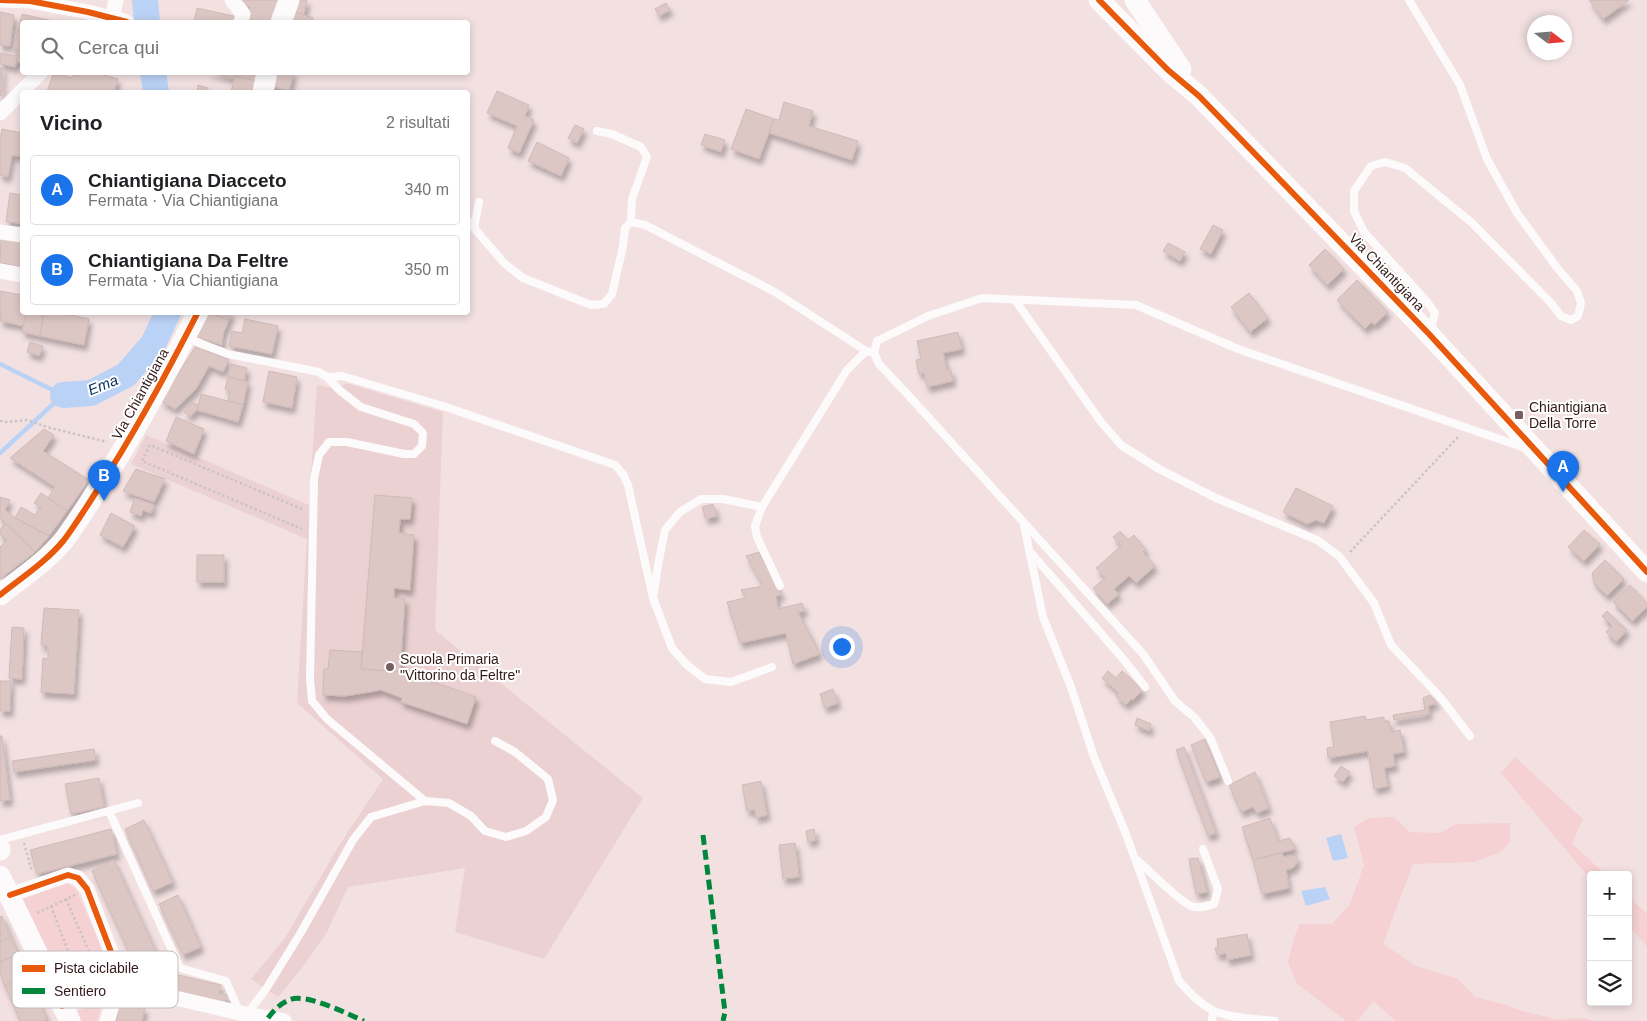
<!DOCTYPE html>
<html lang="it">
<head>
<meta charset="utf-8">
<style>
	:root { --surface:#fff; --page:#f6f6f6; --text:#202124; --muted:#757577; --line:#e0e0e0; --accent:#1a73e8 }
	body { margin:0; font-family:Helvetica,sans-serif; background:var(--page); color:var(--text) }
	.controls { position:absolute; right:15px; bottom:15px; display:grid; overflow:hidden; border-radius:5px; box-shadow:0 2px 8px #0003 }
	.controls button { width:45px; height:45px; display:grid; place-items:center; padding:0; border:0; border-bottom:1px solid var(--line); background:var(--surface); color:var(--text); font:25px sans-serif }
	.compass { position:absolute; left:1527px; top:15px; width:45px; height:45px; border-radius:50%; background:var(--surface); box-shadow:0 2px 8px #0003; rotate:106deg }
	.you { position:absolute; left:841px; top:646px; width:18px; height:18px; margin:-12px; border:4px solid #fff; border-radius:50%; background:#1a73e8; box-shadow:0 0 0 8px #1a73e833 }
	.badge { display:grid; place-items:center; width:32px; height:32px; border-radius:50%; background:var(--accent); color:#fff; font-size:16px; font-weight:700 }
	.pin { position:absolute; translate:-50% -41px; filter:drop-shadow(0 1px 2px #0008) }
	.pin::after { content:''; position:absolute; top:26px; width:18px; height:15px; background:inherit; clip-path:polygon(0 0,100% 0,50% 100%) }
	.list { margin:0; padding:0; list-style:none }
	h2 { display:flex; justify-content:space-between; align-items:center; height:65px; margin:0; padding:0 20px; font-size:21px }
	h2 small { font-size:16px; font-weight:400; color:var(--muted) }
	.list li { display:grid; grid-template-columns:32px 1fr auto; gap:15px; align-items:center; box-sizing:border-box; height:70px; margin:0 10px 10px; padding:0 10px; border:1px solid var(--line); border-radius:5px }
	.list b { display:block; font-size:19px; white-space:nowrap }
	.list p { margin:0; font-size:16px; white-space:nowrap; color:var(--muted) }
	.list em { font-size:16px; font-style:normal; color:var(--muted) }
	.icon { flex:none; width:28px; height:28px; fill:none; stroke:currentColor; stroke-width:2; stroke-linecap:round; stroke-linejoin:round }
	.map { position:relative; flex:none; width:1647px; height:1021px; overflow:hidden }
	.search { position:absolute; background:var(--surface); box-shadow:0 2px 8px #0003; left:20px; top:20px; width:450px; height:55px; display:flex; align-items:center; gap:12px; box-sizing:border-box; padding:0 18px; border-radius:5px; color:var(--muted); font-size:19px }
	.panel { position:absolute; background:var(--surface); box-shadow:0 2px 8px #0003; left:20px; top:90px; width:450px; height:225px; border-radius:5px }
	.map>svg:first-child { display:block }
</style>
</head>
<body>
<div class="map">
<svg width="1647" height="1021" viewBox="0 0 1647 1021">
	<defs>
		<filter id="shadow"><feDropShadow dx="3" dy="5.5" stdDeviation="2.5" flood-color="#0004"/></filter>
	</defs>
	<rect width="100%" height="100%" fill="#f3e1e2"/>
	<polygon fill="#ecd1d2" points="346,383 443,412 435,630 643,798 544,959 455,932 465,868 348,887 327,932 302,968 278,997 251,979 285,938 338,847 383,779 297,703 307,539 131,464 146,435 309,505 317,385 338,389"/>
	<g fill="#f6d1d3">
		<polygon points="1515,757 1583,819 1572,843 1606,875 1591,875 1591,880 1501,773"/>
		<polygon points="1394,817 1410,832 1440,833 1456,824 1510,823 1510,842 1501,852 1475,862 1413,864 1383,944 1416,966 1458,979 1475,997 1507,1005 1522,1011 1556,1019 1585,1018 1594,1021 1396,1021 1373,1001 1358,1021 1346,1021 1297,984 1288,962 1294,937 1300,924 1332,924 1350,904 1364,865 1354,827 1369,818"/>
		<polygon points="65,880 77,891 115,977 66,998 20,896"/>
		<polygon points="1628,896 1647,914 1647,947 1628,925"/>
		<polygon points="102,1003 97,1021 79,1021 74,1012"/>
	</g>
	<g fill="#bad2f6">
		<polygon points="1341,834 1348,858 1333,861 1326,838"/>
		<polygon points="1325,887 1330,899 1306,906 1301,891"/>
	</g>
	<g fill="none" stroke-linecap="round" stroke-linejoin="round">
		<polyline stroke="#bad2f6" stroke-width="4.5" points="0,364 63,395 0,453"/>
		<g stroke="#bad2f6" stroke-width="26">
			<polyline points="145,0 147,22"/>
			<polyline points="153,72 156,92"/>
			<polyline points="63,395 91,393 126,375 153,344 168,312"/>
		</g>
	</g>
	<g fill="#dcc7c4" stroke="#d0bab8" filter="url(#shadow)">
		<polygon points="239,0 280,0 273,22 250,22 246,21 250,7 239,3"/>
		<polygon points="292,0 307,0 304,15 289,10"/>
		<polygon points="1589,0 1629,0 1603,19"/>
		<polygon points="666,3 670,10 659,16 655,9"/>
		<polygon points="197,8 238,17 237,22 194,22"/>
		<polygon points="289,10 313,18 312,22 286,22"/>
		<polygon points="0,12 14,15 10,46 0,45"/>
		<polygon points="22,14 53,21 22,22 22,63 16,61 19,50 13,49"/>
		<polygon points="0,53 18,56 15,67 0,64"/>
		<polygon points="0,68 3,68 2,96 0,95"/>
		<polygon points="54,72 72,78 73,72 104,72 104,75 118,79 114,92 107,91 106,92 47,92"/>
		<polygon points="209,72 236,72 235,79"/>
		<polygon points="236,72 263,72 261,82 235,76"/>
		<polygon points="271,72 294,72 289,91 268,85"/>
		<polygon points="235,76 261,82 257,92 231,92"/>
		<polygon points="198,85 208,88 207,92 197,92"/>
		<polygon points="497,91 529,105 525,116 534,120 519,153 508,148 517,126 487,113"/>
		<polygon points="784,102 813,111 809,126 858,141 852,160 769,133 774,119 779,120"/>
		<polygon points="746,109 774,119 759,159 731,149"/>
		<polygon points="575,125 584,129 577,143 568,138"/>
		<polygon points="2,129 22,133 22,157 12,155 8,177 0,175 0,140"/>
		<polygon points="705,134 725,140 721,152 701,145"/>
		<polygon points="537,142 569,158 561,176 528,161"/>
		<polygon points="10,193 22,195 22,223 6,222"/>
		<polygon points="1213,225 1223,230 1211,254 1200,249"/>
		<polygon points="1,237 22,241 22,267 0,263"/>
		<polygon points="1168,243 1185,252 1180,261 1163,251"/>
		<polygon points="1325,249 1344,269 1327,285 1309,265"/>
		<polygon points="1357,280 1388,312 1374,325 1372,322 1365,329 1337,300"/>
		<polygon points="0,291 22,295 22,312 26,312 24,326 0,321 1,315 0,315"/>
		<polygon points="1249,293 1268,318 1250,332 1231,307"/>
		<polygon points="26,312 44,312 40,336 22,332"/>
		<polygon points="44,312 57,312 89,319 84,345 40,336"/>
		<polygon points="206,312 229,320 223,334 222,345 197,337"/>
		<polygon points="210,312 232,312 229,320"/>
		<polygon points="245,319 278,326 272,354 229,346 232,331 242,333"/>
		<polygon points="958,332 962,349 943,353 947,370 951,370 953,381 927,387 924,373 919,374 916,360 921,359 917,341"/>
		<polygon points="30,342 43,346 39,356 27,352"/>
		<polygon points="195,347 229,359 223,372 209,366 196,389 175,409 161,401"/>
		<polygon points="231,364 247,368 244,381 228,377"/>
		<polygon points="269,371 297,377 292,408 263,402"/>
		<polygon points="228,377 248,382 243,405 228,401 230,391 225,389"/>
		<polygon points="201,394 243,405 238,422 197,410"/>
		<polygon points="193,402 198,405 197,410 190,416 184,412"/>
		<polygon points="176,417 204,429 194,454 166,441"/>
		<polygon points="44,429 54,435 43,451 89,480 67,511 48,498 55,487 10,458"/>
		<polygon points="136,469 165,479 154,502 123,491"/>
		<polygon points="1296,488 1333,506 1324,523 1316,520 1307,524 1283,512"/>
		<polygon points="41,493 67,511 49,536 15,518 21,507 35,515 41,507 34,503"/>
		<polygon points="375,495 412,498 410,519 400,519 399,533 414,535 410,590 394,588 394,598 405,599 400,672 361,669"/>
		<polygon points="0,497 10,500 5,510 15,518 49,536 35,552 0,518"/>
		<polygon points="135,498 154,505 151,513 143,510 141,516 130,512"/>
		<polygon points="713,504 717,516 706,519 702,507"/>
		<polygon points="111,513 135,526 123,547 100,535"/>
		<polygon points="5,523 35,552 0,579 0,547 7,540 0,534 0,530"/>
		<polygon points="1584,530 1600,544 1584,561 1568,547"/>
		<polygon points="1120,531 1128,540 1134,535 1146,550 1143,552 1155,566 1136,583 1129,576 1114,589 1119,594 1107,604 1093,588 1105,578 1096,568 1121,546 1113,537"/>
		<polygon points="759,552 782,595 776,596 778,609 802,603 805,611 798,612 820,654 793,664 786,633 740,643 727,602 745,598 741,590 763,586 746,556"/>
		<rect x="197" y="555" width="27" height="27"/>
		<polygon points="1605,560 1624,579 1607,596 1594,583 1592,573"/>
		<polygon points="1630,585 1647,603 1647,607 1632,621 1613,602"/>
		<polygon points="44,608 79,610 74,694 41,692 43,658 48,659 48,646 41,645"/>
		<polygon points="1607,611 1627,630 1616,642 1606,632 1612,626 1602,616"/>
		<polygon points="12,627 24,628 22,679 9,678"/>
		<polygon points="330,650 362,652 361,669 400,672 400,670 476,697 467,724 401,702 402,698 381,690 345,696 323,695 324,669 328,669"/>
		<polygon points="1108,671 1116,678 1122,671 1143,690 1133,700 1131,699 1126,705 1116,696 1119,693 1102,678"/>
		<polygon points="0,681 11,681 10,711 0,711"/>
		<polygon points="833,689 838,703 825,708 820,694"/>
		<polygon points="1430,695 1437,703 1428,706 1429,714 1394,720 1393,715 1425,710 1423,698"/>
		<polygon points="1365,716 1366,720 1384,717 1384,721 1389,721 1391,732 1400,730 1404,752 1393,754 1395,766 1384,768 1388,786 1374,789 1368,751 1328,758 1327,748 1334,747 1330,722"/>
		<polygon points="1137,718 1151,724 1149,731 1135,725"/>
		<polygon points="0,736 2,736 10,800 0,801"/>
		<polygon points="1205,739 1220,777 1206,782 1191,745"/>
		<polygon points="1184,747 1216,833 1208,836 1176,750"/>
		<polygon points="94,749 96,760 14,772 12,761"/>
		<polygon points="1341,766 1350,772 1343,782 1334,776"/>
		<polygon points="1255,772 1269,808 1257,813 1253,807 1241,812 1229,785"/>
		<polygon points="99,778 104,807 71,814 65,784"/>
		<polygon points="761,781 767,815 756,818 755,810 747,811 742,785"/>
		<polygon points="1270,818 1278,841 1290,838 1295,849 1253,860 1242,827"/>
		<polygon points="144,820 173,882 153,891 125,829"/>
		<polygon points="111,829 117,854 37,874 30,850"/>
		<polygon points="814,829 816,840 808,842 806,831"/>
		<polygon points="795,843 799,877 783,879 779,845"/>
		<polygon points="1282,853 1283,857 1297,855 1297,863 1293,868 1286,870 1289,888 1262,894 1253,860"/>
		<polygon points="1198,858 1207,892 1196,894 1189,859"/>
		<polygon points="114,860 168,978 145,988 92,871"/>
		<polygon points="178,895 201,947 183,955 159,904"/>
		<polygon points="2,916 11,937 0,942 0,917"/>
		<polygon points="1247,934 1251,955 1227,960 1226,953 1217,955 1215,948 1218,947 1217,939"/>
		<polygon points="11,937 19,954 0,962 0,942"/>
		<polygon points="19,954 28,976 5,986 0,974 0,962"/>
		<polygon points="178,975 221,985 219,993 227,995 224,1006 145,988 168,978 169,981"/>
		<polygon points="28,976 37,996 14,1006 5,986"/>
		<polygon points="37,996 47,1019 44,1021 20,1021 14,1006"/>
		<polygon points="120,1003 145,1008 142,1021 116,1021"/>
	</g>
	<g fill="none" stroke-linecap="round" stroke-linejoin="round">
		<g stroke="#ccc3c3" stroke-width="2.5" stroke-dasharray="2.5 2.5" stroke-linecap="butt">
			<polyline points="141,20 151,22"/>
			<polyline points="0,421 6,422 28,420 47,427 107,442"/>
			<polyline points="302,509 150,445 142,461 302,529"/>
			<polyline points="1350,552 1459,436"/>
			<polyline points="24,843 32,872"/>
			<polyline points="66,899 101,979"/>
			<polyline points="51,906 81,986"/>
			<polyline points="37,913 75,895"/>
		</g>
		<g stroke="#fdfafb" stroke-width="8">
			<polyline points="1409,0 1460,85 1487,159 1517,213 1558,269 1577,291 1581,303 1578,316 1571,320 1561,316 1551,303 1471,222 1405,168 1385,162 1371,166 1354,191 1354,211 1364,232 1428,303 1435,313 1430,332"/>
			<polyline points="597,131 612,134 641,147 647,157 632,199 631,222"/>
			<polyline points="468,221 504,263 523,278 591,305 604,304 612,294 623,246 625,228 631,222 645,225 775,292 866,351"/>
			<polyline points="474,228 479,202"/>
			<polyline points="1015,300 1101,422 1121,445 1159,469 1216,498 1317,540 1339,556 1374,603 1391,645 1440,697 1470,736"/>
			<polyline points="187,338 228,354 319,372 327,377 338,389 361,407 414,424 423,433 422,446 414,454 404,454 347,442 329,442 319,455 314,479 310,679 312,701 327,719 425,801"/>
			<polyline points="327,377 342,376 446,407 615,465 623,474 628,485 653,598 672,648 687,665 705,679 731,682 772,667"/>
			<path d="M1024 525 1043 617 1071 687 1094 757 1126 834 1179 981C1189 992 1199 1003 1212 1010 1226 1018 1258 1019 1275 1021"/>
			<polyline points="1031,553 1125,661 1145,687"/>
			<polyline points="780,586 757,537 755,526 762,507 847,370 866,351 870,352"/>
			<polyline points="654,593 658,565 665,530 680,512 701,499 723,499 762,507"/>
			<polyline points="1228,781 1210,737 1194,717 1175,701 1143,654 910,397 879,364 874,353 877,341 928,316 982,298 1136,305 1238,349 1525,448"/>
			<polyline points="109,811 180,968 226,981 240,1013"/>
			<polyline points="0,840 138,803"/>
			<path d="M1137 860C1150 871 1176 899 1191 906 1199 909 1207 906 1214 904L1218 889 1203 849"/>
			<polyline points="247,1014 266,989 300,934 353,840 371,817 425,801 449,803 471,816 485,831 506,837 526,831 546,817 553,800 548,779 515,752 495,741"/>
			<polyline points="1212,1021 1213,1011"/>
		</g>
		<g stroke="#fdfafb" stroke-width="15">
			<polyline points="0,0 30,1 88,12 127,22"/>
			<polyline points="232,0 243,14 241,22"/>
			<polyline points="112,19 116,0"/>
			<polyline points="0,113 41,72"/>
			<polyline points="0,232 22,235"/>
			<polyline points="0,271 22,275"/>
			<polyline points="10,895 68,875 78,878 87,889 124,986 62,1006"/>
			<polyline points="124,986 240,1013 284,1021"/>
			<polyline points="107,1021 118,988"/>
		</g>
		<g stroke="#fdfafb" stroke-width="21">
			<polyline points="1099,0 1168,70 1199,96 1429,334 1647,572"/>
			<polyline points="1135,0 1181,69"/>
			<polyline points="281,22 289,0"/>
			<polyline points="263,92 267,72"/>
			<path d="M0 595C21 578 46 562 64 540 76 524 87 506 98 489 135 433 167 373 198 312"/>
			<polyline points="0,849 0,850"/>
			<polyline points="0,876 70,1021"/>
		</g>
		<g stroke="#00873e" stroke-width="5" stroke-dasharray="10 5" stroke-linecap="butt">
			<polyline points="703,835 725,1012 723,1021"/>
			<path d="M268 1018C274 1010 280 1004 289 1000 305 992 347 1014 364 1021"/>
		</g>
		<defs>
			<g id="cycleway">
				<polyline points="0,0 30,1 88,12 127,22"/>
				<polyline points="1099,0 1168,70 1199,96 1429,334 1647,572"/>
				<path d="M0 595C21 578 46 562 64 540 76 524 87 506 98 489 135 433 167 373 198 312"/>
				<polyline points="10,895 68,875 78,878 87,889 124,986 62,1006"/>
			</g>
		</defs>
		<use href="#cycleway" stroke="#fff" stroke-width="9"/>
		<use href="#cycleway" stroke="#e8590c" stroke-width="6"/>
	</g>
	<g fill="#775f61" stroke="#fff" stroke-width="2">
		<rect x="1514" y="410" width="10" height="10" rx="2.5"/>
		<circle cx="390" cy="667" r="5"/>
	</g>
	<g text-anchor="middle" stroke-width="4" stroke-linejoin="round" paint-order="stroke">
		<g font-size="14" fill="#34191b" stroke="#fff">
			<text transform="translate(1387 272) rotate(46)" y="5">Via Chiantigiana</text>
			<text transform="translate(140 394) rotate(-61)" y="5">Via Chiantigiana</text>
		</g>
		<g font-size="14" fill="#34191b" stroke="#fff" text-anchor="start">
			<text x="1529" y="412">Chiantigiana<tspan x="1529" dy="16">Della Torre</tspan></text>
			<text x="400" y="664">Scuola Primaria<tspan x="400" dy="16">"Vittorino da Feltre"</tspan></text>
		</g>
		<g font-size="15" font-style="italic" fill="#0a3260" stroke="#fff">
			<text transform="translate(103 385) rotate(-22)" y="5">Ema</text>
		</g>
	</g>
	<rect x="12" y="951" width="166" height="57" rx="8" fill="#fff" stroke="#c2babb" stroke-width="1"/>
	<rect x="22" y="965" width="23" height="7" fill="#e8590c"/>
	<rect x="22" y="988" width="23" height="6" fill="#00873e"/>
	<g font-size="14" fill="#34191b">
		<text x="54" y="973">Pista ciclabile</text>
		<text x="54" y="996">Sentiero</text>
	</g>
</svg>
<div class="controls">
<button>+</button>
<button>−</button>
<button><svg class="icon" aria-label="layers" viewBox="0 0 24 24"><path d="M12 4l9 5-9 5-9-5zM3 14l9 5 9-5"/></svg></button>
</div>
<svg class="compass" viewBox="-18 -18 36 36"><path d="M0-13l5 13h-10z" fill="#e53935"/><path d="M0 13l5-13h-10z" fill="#757577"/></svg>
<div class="you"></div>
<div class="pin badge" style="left:1563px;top:492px">A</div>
<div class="pin badge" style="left:104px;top:501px">B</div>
<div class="search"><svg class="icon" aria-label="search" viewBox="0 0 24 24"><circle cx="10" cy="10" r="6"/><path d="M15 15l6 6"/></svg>Cerca qui</div>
<section class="panel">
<h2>Vicino<small>2 risultati</small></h2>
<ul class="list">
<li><span class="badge">A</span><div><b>Chiantigiana Diacceto</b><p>Fermata · Via Chiantigiana</p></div><em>340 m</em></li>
<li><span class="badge">B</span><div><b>Chiantigiana Da Feltre</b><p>Fermata · Via Chiantigiana</p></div><em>350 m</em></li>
</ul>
</section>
</div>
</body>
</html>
